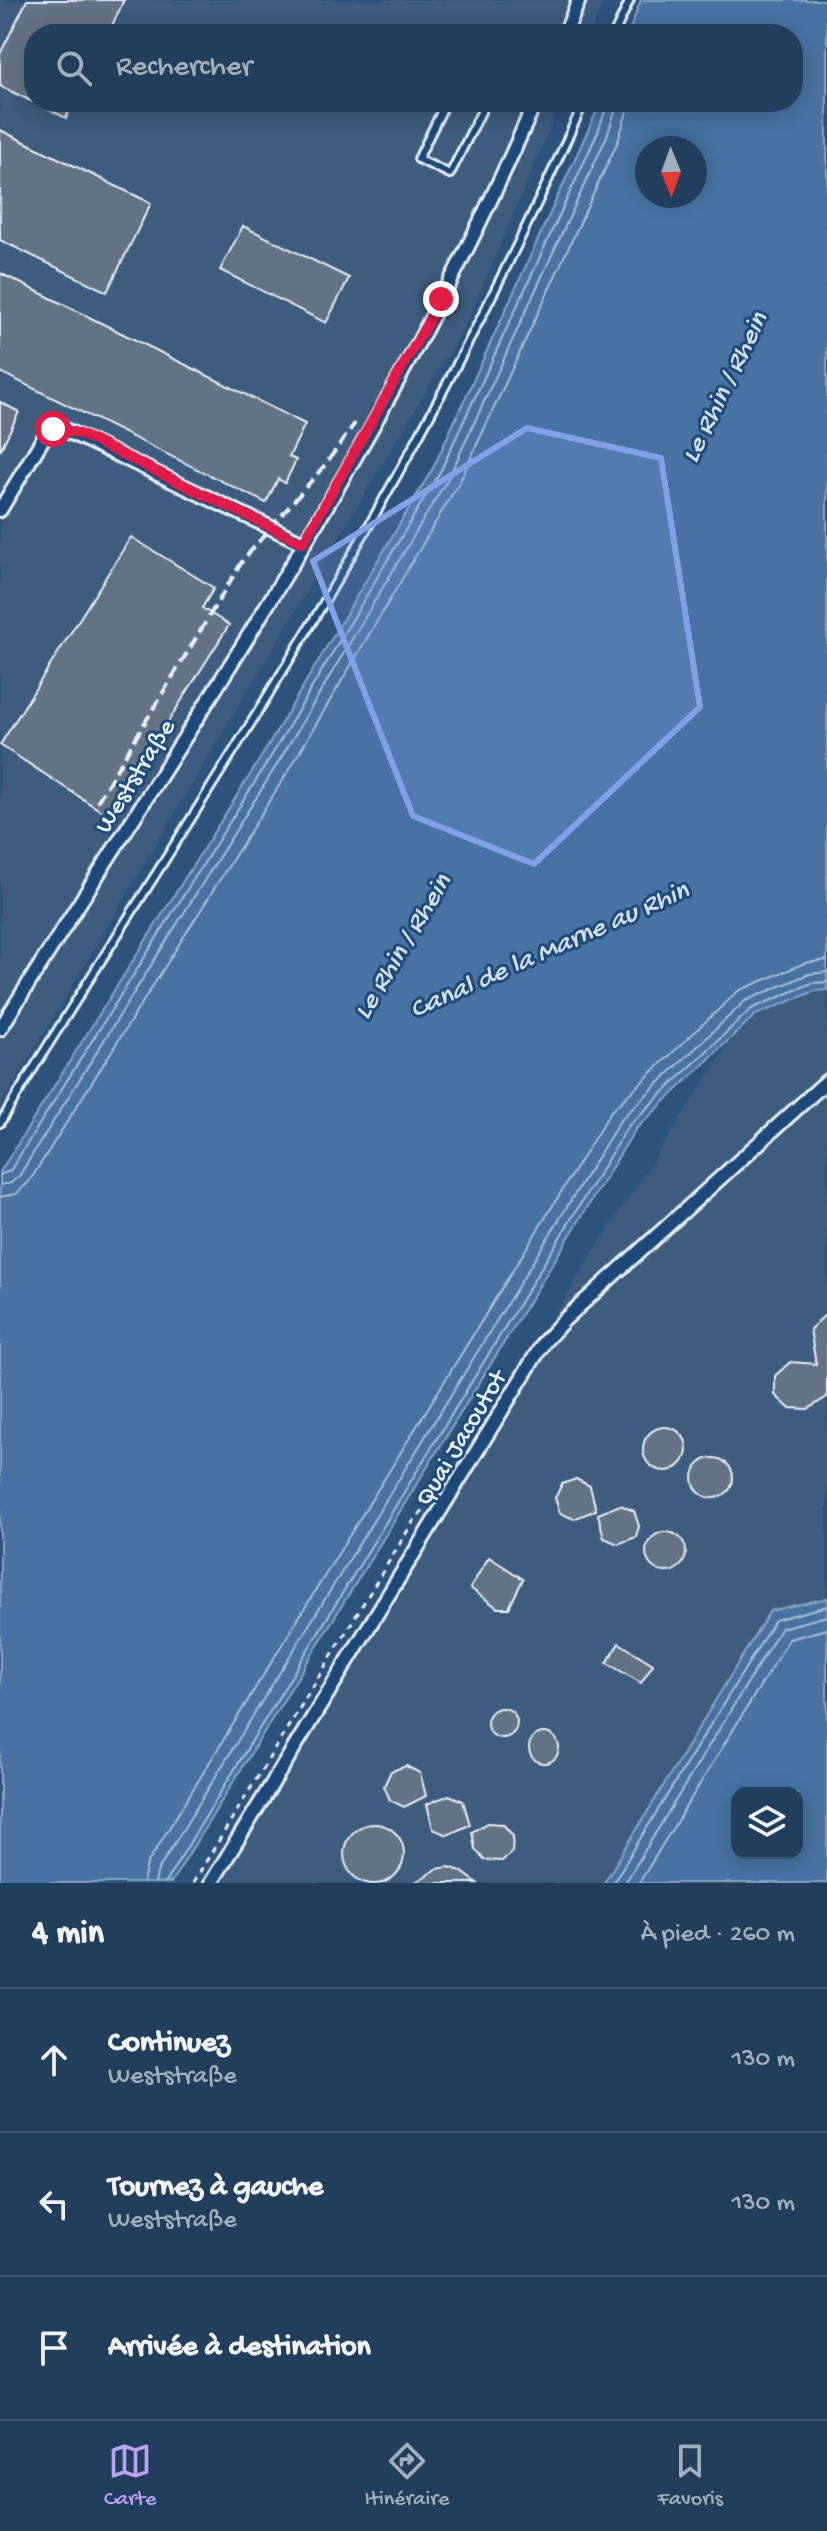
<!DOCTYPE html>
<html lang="fr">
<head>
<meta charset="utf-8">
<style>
	:root { --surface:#223e5d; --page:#2a4563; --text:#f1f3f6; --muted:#a2aebc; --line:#3f5772; --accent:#bca0f2 }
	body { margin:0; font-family:"Gochi Hand",sans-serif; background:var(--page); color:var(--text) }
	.controls { position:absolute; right:24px; bottom:24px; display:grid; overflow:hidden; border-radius:16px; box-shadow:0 4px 20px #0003 }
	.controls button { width:72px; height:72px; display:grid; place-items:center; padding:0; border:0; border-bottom:2px solid var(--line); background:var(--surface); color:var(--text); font:40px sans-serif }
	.compass { position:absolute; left:635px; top:136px; width:72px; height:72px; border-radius:50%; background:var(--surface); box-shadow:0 4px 20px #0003; rotate:179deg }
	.stop { position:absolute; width:24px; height:24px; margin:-18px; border:6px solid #e11d48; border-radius:50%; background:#fff }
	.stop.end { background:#e11d48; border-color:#fff; box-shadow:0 2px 8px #0008 }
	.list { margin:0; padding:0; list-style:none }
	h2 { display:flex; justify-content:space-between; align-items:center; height:104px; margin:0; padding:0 32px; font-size:34px }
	h2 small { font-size:26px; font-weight:400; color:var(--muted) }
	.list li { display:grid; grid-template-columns:52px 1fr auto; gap:24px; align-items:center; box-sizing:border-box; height:144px; padding:0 32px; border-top:2px solid var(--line) }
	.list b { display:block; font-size:30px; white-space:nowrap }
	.list p { margin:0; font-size:26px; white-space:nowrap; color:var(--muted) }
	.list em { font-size:26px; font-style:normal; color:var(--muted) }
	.icon { flex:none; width:44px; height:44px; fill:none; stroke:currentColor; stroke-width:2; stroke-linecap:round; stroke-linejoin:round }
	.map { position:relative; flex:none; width:827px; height:1883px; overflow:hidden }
	.search { position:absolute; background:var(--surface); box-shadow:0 4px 20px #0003; left:24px; right:24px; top:24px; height:88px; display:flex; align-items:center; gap:20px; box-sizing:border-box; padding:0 28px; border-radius:32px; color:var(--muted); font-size:30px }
	.sheet { height:536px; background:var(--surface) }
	nav { display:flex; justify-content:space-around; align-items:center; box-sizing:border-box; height:112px; border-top:2px solid var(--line); background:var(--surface); font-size:22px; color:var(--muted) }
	nav a { display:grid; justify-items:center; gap:4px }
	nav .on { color:var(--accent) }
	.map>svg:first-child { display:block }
</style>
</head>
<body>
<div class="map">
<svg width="827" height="1883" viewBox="0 0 827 1883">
	<rect width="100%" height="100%" fill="#2d527c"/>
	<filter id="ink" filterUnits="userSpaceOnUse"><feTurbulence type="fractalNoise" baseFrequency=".0125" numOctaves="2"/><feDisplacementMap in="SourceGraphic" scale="16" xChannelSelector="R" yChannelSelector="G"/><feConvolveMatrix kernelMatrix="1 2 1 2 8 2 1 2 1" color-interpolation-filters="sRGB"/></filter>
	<g filter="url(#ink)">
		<g fill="#3e5b7e" fill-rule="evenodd">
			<polygon points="0,0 604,0 590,34 34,34 34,102 561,102 468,321 0,1107"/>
			<path d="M827 894V1883H207L590 1257ZM737 1793H797V1853H737Z"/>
		</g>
		<g fill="#4772a2" stroke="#87a5c4" stroke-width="2" fill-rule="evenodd">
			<path d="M641 0H827V990L815 991 755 1015 635 1130 171 1883H0V1172L263 754 434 466 601 102H793V34H628ZM695 148V196H647V148Z"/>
			<path d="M827 1598V1883H604L770 1611ZM797 1793V1853H737V1793Z"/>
		</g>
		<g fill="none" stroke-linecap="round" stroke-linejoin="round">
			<g stroke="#a8bed6" stroke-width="2">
				<polyline points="0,1175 10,1171 270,758 441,470 598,132 608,102"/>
				<polyline points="0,1185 11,1183 19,1176 278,763 450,475 607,136 618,102"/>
				<polyline points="0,1197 16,1194 29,1182 289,770 460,481 618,141 630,102"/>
				<polyline points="143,1883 147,1864 611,1111 738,991 805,963 827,960"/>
				<polyline points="155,1883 158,1870 621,1119 745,1001 809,974 827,972"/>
				<polyline points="165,1883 628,1126 751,1009 812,983 827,982"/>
				<polyline points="613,1883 775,1620 827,1606"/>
				<polyline points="625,1883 781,1628 827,1616"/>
				<polyline points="639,1883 789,1639 827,1629"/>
			</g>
		</g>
		<g fill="#657184" stroke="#e8f1f8" stroke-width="2">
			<polygon points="27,0 124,0 108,34 34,34 34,102 74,102 66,118 0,86 0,54"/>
			<polygon points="0,130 151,203 107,292 0,240"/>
			<polygon points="243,226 349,278 326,323 220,270"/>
			<polygon points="0,273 305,424 289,457 296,460 285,483 278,479 266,503 0,372"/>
			<polygon points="0,402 19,412 0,451"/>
			<polygon points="131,537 214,588 202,608 229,625 109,816 0,745"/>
			<polygon points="827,1313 827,1397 808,1409 789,1408 775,1395 775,1376 790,1362 816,1364 810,1329"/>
			<circle cx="665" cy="1449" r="22"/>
			<circle cx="713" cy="1478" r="20"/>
			<polygon points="576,1479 590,1486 596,1510 574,1519 560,1513 555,1498 562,1484"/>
			<polygon points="620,1505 634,1511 639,1526 636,1537 618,1544 604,1538 598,1514"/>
			<circle cx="666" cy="1552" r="20"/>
			<polygon points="489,1557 523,1579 509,1608 498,1608 470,1588"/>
			<polygon points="619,1643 653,1664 641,1683 607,1663"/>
			<circle cx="502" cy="1723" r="15"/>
			<circle cx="544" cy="1748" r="15"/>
			<polygon points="406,1766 420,1773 426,1796 404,1807 390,1800 384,1786 391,1771"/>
			<polygon points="449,1795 463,1801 470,1825 447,1835 433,1829 427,1804"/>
			<polygon points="487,1823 503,1824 513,1836 512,1852 502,1861 484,1860 475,1849 472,1832"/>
			<circle cx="374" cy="1854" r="30"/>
			<polygon points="449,1867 461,1871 477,1883 414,1883 437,1869"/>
		</g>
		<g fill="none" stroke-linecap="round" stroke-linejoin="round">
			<defs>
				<g id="lane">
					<polyline points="481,34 489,34"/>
					<polyline points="614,34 630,0"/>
					<polyline points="446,102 418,159 450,174 486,102"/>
					<path d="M0 1123C115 934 239 750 350 558 436 411 514 258 584 102"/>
				</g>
				<g id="street">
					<polyline points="565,34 579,0"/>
					<polyline points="0,510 47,432 61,428 303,543"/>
					<path d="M0 1029C188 728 394 430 535 102"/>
					<polyline points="211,1883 544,1342 565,1319 827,1081"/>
				</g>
			</defs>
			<use href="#lane" stroke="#e8f1f8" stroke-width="12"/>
			<use href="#street" stroke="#e8f1f8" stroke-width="18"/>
			<polyline stroke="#e8f1f8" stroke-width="3" stroke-dasharray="6 6" stroke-linecap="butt" points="193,1883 413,1522 427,1506"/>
			<use href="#lane" stroke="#1f4a7a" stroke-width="6"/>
			<use href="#street" stroke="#1f4a7a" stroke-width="12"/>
			<polyline stroke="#e8f1f8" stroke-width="4" stroke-dasharray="12 6" stroke-linecap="butt" points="97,802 243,560 325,465 355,423"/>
		</g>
	</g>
	<g fill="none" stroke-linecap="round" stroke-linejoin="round" filter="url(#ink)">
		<polyline stroke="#e11d48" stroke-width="10" points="53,429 78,433 303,543 441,299"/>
	</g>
	<path fill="#82a0e8" fill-opacity="0.2" stroke="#82a0e8" stroke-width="6" stroke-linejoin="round" d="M527 428 661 458 700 707 534 864 413 816 313 561Z"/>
	<g text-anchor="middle" stroke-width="6" stroke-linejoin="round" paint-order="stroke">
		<g font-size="26" fill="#e8f1f8" stroke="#1f4a7a">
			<text transform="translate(133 775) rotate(-58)" y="9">Weststraße</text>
			<text transform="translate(459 1437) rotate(-59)" y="9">Quai Jacoutot</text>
		</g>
		<g font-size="28" font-style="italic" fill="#d0deeb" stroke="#1f4a7a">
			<text transform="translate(722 386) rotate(-64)" y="10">Le Rhin / Rhein</text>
			<text transform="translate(400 945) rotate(-59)" y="10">Le Rhin / Rhein</text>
			<text transform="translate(548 947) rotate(-24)" y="10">Canal de la Marne au Rhin</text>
		</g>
	</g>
</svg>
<div class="controls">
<button><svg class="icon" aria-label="layers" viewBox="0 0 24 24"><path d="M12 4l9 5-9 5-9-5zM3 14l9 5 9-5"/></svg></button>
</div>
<svg class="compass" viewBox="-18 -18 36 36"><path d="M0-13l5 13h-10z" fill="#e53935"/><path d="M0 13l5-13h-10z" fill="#a2aebc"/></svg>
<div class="stop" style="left:53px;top:429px"></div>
<div class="stop end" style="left:441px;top:299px"></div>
<div class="search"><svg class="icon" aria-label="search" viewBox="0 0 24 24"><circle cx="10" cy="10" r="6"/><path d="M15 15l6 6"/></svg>Rechercher</div>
</div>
<section class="sheet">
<h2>4 min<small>À pied · 260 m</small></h2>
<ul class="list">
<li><svg class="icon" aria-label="ahead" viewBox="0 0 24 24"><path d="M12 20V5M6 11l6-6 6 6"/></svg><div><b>Continuez</b><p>Weststraße</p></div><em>130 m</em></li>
<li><svg class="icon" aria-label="left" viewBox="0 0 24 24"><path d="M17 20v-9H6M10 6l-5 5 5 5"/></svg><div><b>Tournez à gauche</b><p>Weststraße</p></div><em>130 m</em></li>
<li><svg class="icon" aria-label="arrive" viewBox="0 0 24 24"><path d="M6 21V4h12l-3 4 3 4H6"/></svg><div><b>Arrivée à destination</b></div></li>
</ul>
</section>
<nav>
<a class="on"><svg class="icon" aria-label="map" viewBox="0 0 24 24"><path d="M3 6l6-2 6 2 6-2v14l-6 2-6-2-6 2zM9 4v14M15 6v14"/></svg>Carte</a>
<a><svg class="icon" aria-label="directions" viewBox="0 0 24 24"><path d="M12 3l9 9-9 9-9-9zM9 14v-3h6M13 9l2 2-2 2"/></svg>Itinéraire</a>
<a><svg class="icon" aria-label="saved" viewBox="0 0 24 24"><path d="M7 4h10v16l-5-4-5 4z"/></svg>Favoris</a>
</nav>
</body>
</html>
